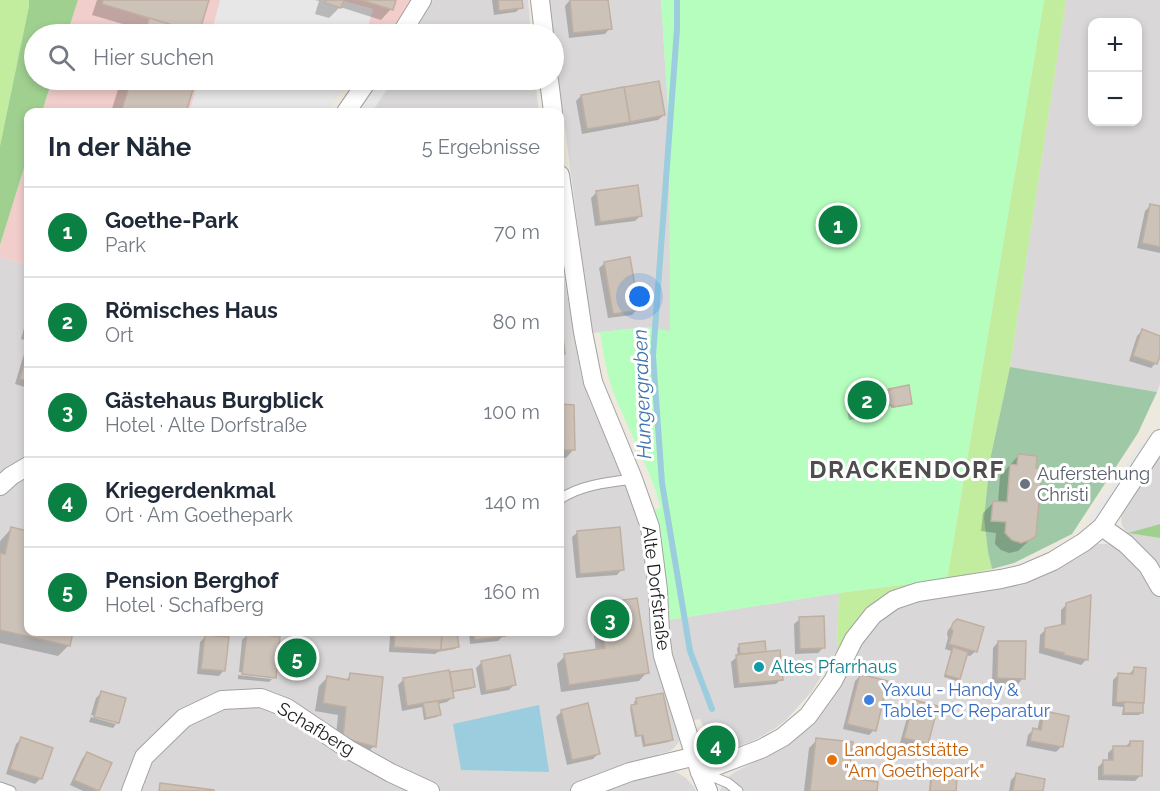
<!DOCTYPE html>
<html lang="de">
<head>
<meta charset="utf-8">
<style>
	:root { --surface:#fff; --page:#f2f2f3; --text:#1f2937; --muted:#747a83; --line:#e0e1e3; --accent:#0b8043 }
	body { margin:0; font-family:Raleway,sans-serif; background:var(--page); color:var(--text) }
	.controls { position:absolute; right:18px; top:18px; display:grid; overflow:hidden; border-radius:12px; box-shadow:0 3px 9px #0003 }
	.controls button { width:54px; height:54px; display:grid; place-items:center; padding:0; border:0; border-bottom:2px solid var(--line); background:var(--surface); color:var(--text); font:30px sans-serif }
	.you { position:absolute; left:640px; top:297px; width:21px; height:21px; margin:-15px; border:4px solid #fff; border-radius:50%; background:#1a73e8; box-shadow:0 0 0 9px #1a73e833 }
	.badge { display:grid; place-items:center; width:39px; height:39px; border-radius:50%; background:var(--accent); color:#fff; font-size:20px; font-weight:700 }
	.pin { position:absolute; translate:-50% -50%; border:3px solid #fff; box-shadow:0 2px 6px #0006 }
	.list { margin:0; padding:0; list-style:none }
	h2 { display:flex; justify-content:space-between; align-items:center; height:78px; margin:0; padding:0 24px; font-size:26px }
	h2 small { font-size:20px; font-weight:400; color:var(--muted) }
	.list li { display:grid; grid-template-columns:39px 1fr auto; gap:18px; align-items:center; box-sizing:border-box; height:90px; padding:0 24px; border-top:2px solid var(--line) }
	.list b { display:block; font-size:22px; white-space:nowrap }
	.list p { margin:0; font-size:20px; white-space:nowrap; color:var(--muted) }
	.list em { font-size:20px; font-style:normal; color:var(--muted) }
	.icon { flex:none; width:33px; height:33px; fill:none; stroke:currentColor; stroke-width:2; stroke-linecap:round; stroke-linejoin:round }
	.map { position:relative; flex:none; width:1160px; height:791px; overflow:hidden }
	.search { position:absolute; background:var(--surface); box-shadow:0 3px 9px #0003; left:24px; top:24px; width:540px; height:66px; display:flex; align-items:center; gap:15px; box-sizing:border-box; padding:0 21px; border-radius:33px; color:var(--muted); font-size:22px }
	.panel { position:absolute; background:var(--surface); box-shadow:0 3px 9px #0003; left:24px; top:108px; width:540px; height:528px; border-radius:12px }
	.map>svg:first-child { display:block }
</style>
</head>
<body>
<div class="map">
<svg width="1160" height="791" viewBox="0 0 1160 791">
	<rect width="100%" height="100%" fill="#ede9df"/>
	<g fill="#d9d7d7" fill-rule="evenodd">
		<polygon points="433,0 528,0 531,34 411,34"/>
		<polygon points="548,0 661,0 669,123 671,332 647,327 592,333"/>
		<path d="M1066 0H1160V384L1157 392 1010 367ZM1092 22H1138V122H1092Z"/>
		<polygon points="377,80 535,80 539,112 356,112"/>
		<polygon points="560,254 581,375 590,402 611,446 642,529 651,607 652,644 656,666 664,682 681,735 679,742 674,748 668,752 658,754 662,771 670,770 678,773 686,778 693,786 696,791 0,791 0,257 28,265 28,632 560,632"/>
		<polygon points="1160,452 1160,524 1130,533 1160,538 1160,791 720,791 723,783 728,777 735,772 757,761 786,745 864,639 877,622 891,611 909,603 1088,546 1098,544 1107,544 1119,547 1128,534 1122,525 1121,517 1122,509"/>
		<polygon points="839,593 837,650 812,691 786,720 774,729 753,741 738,746 721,746 714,743 708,736 700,719 694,720 668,643 668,620"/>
	</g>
	<g fill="#f1cecb">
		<polygon points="78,0 412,0 389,34 67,34"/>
		<polygon points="52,80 347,80 327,112 42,112"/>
		<polygon points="28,155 28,265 0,257 0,245"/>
	</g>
	<g fill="#c2ed9f">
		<polygon points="0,0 29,0 29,6 0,146"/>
		<polygon points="1044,0 1066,0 1010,367 990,460 984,518 988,552 992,569 947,579"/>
		<polygon points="924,582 851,631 837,650 839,593"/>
	</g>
	<g fill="#a0d090">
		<polygon points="29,0 78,0 67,34 34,34 34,80 52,80 42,112 28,112 28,155 0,245 0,146 29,6"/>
		<polygon points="1160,524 1160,538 1128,533"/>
	</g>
	<polygon fill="#9ec8a6" points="1010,367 1157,392 1138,433 1072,534 1014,563 992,569 988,552 984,518 990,460"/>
	<path fill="#b6febe" d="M661 0H1044L947 579 839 593 668 620C665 583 664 546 654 510L661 508C650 467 628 430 613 391 606 372 603 352 600 332L647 327 670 331 669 123Z"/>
	<g fill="#e7e7e7">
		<polygon points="220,0 340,0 373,9 366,34 211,34"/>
		<polygon points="199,80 347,80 327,112 189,112"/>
		<polygon points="377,80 393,80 372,112 356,112"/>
		<polygon points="1151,442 1097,518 1089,526 1089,517 1105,497 1141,443"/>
	</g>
	<polygon fill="#9bcddf" points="539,705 549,772 461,770 453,724"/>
	<g fill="#0003">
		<polygon points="97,0 210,0 206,4 197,34 135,34 140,29 92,15"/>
		<polygon points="315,0 394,0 391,9 381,20 340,7 329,18 315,14 319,1"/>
		<polygon points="492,0 520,0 521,7 516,12 494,15"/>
		<polygon points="570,0 607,0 610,28 605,34 569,38 565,6"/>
		<polygon points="121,80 194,80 184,112 111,112"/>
		<polygon points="581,96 664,115 658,120 582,134 576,101"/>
		<polygon points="597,192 641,215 635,221 595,226 591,198"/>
		<polygon points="1150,206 1160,208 1160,253 1137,248 1145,211"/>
		<polygon points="605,263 637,309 632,315 608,318 599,268"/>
		<polygon points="28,314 27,335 28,335 28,388 15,384 28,341 21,339"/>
		<polygon points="560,323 564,354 560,358"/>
		<polygon points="1142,331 1160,337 1160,351 1156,363 1151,368 1129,361 1137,336"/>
		<polygon points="868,386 880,395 882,393 910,403 908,405 891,408 891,406 882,408 883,410 877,416 849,420 845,400 851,395 862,392"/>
		<polygon points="560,405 573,406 574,449 566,458 560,458"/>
		<polygon points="1019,455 1035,535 1018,551 1009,553 1001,550 995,544 996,533 981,531 983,513 994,502 998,503 1000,476"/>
		<polygon points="11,529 28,533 28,632 72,632 69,645 58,656 0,643 0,542 1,540"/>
		<polygon points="578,532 622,569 617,575 576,578 572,537"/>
		<polygon points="1067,604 1087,659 1081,665 1039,653 1040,635 1045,630 1061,626 1061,610"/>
		<polygon points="599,606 647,672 639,681 561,692 557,664 565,656 596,651 591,614"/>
		<polygon points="800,619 823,648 818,653 795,654 794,624"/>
		<polygon points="957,621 976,651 970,656 966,655 959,678 957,681 944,677 951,651 945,649 948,638 947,634 948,630"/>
		<polygon points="394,632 442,633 457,647 455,649 438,652 435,654 389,652 390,636"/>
		<polygon points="469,632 503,632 504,635 498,641 470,644"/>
		<polygon points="247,635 274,677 269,682 238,679 238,675 272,679 272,676 239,672 242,640"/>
		<polygon points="205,637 224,670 219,676 197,674 200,642"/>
		<polygon points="998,642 1023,678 1018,684 992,683 993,648"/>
		<polygon points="740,645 764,651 781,679 776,684 734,688 731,662 738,656 737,648"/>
		<polygon points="482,662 514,685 509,690 481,695 476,668"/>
		<polygon points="1134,669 1143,702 1142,703 1141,713 1139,715 1122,715 1123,707 1112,706 1113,680 1118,675 1129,674"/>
		<polygon points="470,670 473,687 471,689 452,692 453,697 447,702 438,704 439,715 437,717 424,720 422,707 402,711 398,685 403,680"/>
		<polygon points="351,675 374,746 366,754 335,746 338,715 315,711 319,686 327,678 345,681"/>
		<polygon points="860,676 874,730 869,735 843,729 855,681"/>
		<polygon points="101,693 118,723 116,724 116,721 91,715 96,698"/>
		<polygon points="662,695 671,739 669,742 643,747 641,736 635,737 630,708 635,706 634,702 636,700"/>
		<polygon points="915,702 927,744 921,749 900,743 910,707"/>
		<polygon points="562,711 598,754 593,759 567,765 556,717"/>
		<polygon points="1045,713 1062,746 1056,752 1026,746 1028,735 1033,730 1037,731 1040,718"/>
		<polygon points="91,717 116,724 113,728 89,722"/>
		<polygon points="21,739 51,749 40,779 35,784 6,774 16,744"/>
		<polygon points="817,740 847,780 875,791 804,791 809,748"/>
		<polygon points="1130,742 1140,776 1135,781 1098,780 1098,767 1104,761 1108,761 1108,753 1114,747 1125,747"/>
		<polygon points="87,753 98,790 97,791 83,791 70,785 82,759"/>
		<polygon points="1016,775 1041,791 1009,791 1011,780"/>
		<polygon points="932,776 954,791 929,791 930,779"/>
	</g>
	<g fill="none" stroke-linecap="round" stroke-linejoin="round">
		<polyline stroke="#9bcddf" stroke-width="6" points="677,0 677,29 653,356 662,483 690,651 712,709"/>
	</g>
	<g fill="#cdc2b8" stroke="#c0afa0" stroke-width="1.5">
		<polygon points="103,0 209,0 199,33 102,4"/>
		<polygon points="326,0 344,0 341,8 325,3"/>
		<polygon points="361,0 396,0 393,10"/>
		<polygon points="498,0 522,0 523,8 499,11"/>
		<polygon points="570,0 608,0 612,29 573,33"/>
		<polygon points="149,18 199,33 202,34 145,34"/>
		<polygon points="131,80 196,80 186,112 134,112 122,109"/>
		<polygon points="659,81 665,115 630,122 624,87"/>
		<polygon points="624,87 630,122 587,129 581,95"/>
		<polygon points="638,185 642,216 600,222 596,191"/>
		<polygon points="1150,204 1160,206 1160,247 1142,243"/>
		<polygon points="630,257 639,310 613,314 604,262"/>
		<polygon points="561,321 565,354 560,355 560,322"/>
		<polygon points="1142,329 1160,336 1160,356 1157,364 1133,356"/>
		<polygon points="28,348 28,381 20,379"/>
		<polygon points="871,384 875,386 875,389 880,388 884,411 853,416 850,394 866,391 865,388 867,385"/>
		<polygon points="909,385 912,404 893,407 893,405 884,406 881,392 890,390 889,389"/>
		<polygon points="560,404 574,405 575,450 560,450"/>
		<polygon points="1018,454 1037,456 1036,468 1042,468 1036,536 1030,540 1021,543 1012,540 1005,533 1006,522 991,521 993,501 1007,502 1010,464 1017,465"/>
		<polygon points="11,527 28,531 28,632 73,632 70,646 0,630 0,553 5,554"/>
		<polygon points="620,527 624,570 580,574 577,531"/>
		<polygon points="1091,595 1088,660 1064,655 1064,653 1044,648 1045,628 1065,624 1066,603"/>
		<polygon points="637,598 649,673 569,685 564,654 605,648 598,604"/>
		<polygon points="824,616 825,648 800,649 799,617"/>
		<polygon points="957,619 984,627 977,652 949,644 953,631 951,628 953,623"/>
		<polygon points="395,632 442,632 441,650 394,647"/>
		<polygon points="442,632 457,632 459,647 441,650"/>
		<polygon points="474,632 505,632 505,636 475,640"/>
		<polygon points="247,633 280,637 276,678 242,674"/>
		<polygon points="205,635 229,637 225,671 201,669"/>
		<polygon points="765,641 766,652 740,654 739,644"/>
		<polygon points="998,641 1026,641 1025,679 997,678"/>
		<polygon points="953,647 968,652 960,679 945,675"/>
		<polygon points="780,650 783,680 739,684 736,655"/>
		<polygon points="510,655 516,685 486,691 481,661"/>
		<polygon points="1134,667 1146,668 1144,703 1116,702 1118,673 1133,674"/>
		<polygon points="472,669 475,687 453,691 450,672"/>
		<polygon points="449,670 454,698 407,706 403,678"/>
		<polygon points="350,673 383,677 376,747 343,738 346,707 323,703 327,676 349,680"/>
		<polygon points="860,674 888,681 876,731 847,724"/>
		<polygon points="101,691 126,698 119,723 94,717"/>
		<polygon points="663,693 673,740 645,745 643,735 637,736 631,705 637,704 636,698"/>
		<polygon points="914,700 938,706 928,744 904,738"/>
		<polygon points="438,701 441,715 426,718 423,703"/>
		<polygon points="1124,702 1143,703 1143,713 1124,713"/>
		<polygon points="588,703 600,754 572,760 561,710"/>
		<polygon points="1044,711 1069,716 1063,747 1030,741 1033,728 1041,730"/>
		<polygon points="21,737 53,748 42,779 10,769"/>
		<polygon points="816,738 853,742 848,778 878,782 877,791 810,791"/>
		<polygon points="1130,741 1143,741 1142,776 1103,775 1103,760 1113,760 1113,746 1130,746"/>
		<polygon points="87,752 112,763 99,791 74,780"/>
		<polygon points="1016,773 1045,779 1043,791 1013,791"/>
		<polygon points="932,775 957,777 956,791 930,791"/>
		<polygon points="160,783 214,790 214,791 159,791"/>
	</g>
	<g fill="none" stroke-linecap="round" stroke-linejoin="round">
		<defs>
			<g id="service">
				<path d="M560 499C580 485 609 482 633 479"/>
				<polyline points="704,773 728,783 738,791"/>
				<polyline points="0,787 11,791"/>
			</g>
			<g id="minor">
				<polyline points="540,0 544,34"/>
				<polyline points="401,34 422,0"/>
				<polyline points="549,80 553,112"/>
				<polyline points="346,112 368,80"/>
				<polyline points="560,175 583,332 593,382 633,479 650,527 658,590 660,633 663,656 700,772 708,791"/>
				<polyline points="0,486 11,476 28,466"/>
				<polyline points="1102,527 1126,544 1148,566 1160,587"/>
				<polyline points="700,772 761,749 783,737 808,716 833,681 854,639 873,615 894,600 918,592 1001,579 1023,574 1053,561 1084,542 1102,527 1160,439"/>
				<polyline points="131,791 144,757 184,718 222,700 261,698 287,708 348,749 391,773 430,791"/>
				<polyline points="580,791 630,772 696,756"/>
			</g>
		</defs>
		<use href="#service" stroke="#a2a2a2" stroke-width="11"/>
		<use href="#minor" stroke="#a2a2a2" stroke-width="20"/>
		<use href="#service" stroke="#fff" stroke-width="9"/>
		<use href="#minor" stroke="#fff" stroke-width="18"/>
	</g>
	<circle fill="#6b7280" stroke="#fff" stroke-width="2" cx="1025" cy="484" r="6"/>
	<circle fill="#0f9aa8" stroke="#fff" stroke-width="2" cx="759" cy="667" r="6"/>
	<circle fill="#3f7fe0" stroke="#fff" stroke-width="2" cx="869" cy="700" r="6"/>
	<circle fill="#e8710a" stroke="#fff" stroke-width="2" cx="832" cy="760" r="6"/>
	<g text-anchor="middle" stroke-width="6" stroke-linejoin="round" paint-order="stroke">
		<g font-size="18" fill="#5b616d" stroke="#fff" text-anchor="start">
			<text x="1037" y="480">Auferstehung<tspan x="1037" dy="21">Christi</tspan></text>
		</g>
		<g font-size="18" fill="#1b1b1b" stroke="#fff">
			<text transform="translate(656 588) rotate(83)" y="6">Alte Dorfstraße</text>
			<text transform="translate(316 729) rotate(31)" y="6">Schafberg</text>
		</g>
		<g font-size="18" fill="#0d838f" stroke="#fff" text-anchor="start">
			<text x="771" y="673">Altes Pfarrhaus</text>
		</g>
		<g font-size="18" fill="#366cbe" stroke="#fff" text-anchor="start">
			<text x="881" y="696">Yaxuu - Handy &amp;<tspan x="881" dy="21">Tablet-PC Reparatur</tspan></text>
		</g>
		<g font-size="18" fill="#c56008" stroke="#fff" text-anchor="start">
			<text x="844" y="756">Landgaststätte<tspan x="844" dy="21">"Am Goethepark"</tspan></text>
		</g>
		<g font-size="20" font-style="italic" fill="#4174b0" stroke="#fff">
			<text transform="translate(642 394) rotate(-92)" y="7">Hungergraben</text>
		</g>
		<g font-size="24" font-weight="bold" letter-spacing="1.5" fill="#4e4e4e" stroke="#fff">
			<text x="907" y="478">DRACKENDORF</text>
		</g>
	</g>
</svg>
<div class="controls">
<button>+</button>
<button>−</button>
</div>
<div class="you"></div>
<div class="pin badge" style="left:838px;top:225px">1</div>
<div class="pin badge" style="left:867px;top:400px">2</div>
<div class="pin badge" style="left:610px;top:619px">3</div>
<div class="pin badge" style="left:716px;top:745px">4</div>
<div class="pin badge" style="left:297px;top:658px">5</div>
<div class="search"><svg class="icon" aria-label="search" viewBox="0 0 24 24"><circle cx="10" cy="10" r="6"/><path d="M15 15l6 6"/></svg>Hier suchen</div>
<section class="panel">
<h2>In der Nähe<small>5 Ergebnisse</small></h2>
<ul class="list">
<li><span class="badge">1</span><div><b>Goethe-Park</b><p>Park</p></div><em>70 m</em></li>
<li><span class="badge">2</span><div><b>Römisches Haus</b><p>Ort</p></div><em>80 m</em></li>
<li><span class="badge">3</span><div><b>Gästehaus Burgblick</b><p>Hotel · Alte Dorfstraße</p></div><em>100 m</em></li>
<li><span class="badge">4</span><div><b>Kriegerdenkmal</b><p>Ort · Am Goethepark</p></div><em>140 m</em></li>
<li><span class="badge">5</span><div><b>Pension Berghof</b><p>Hotel · Schafberg</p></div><em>160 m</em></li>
</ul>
</section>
</div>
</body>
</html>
